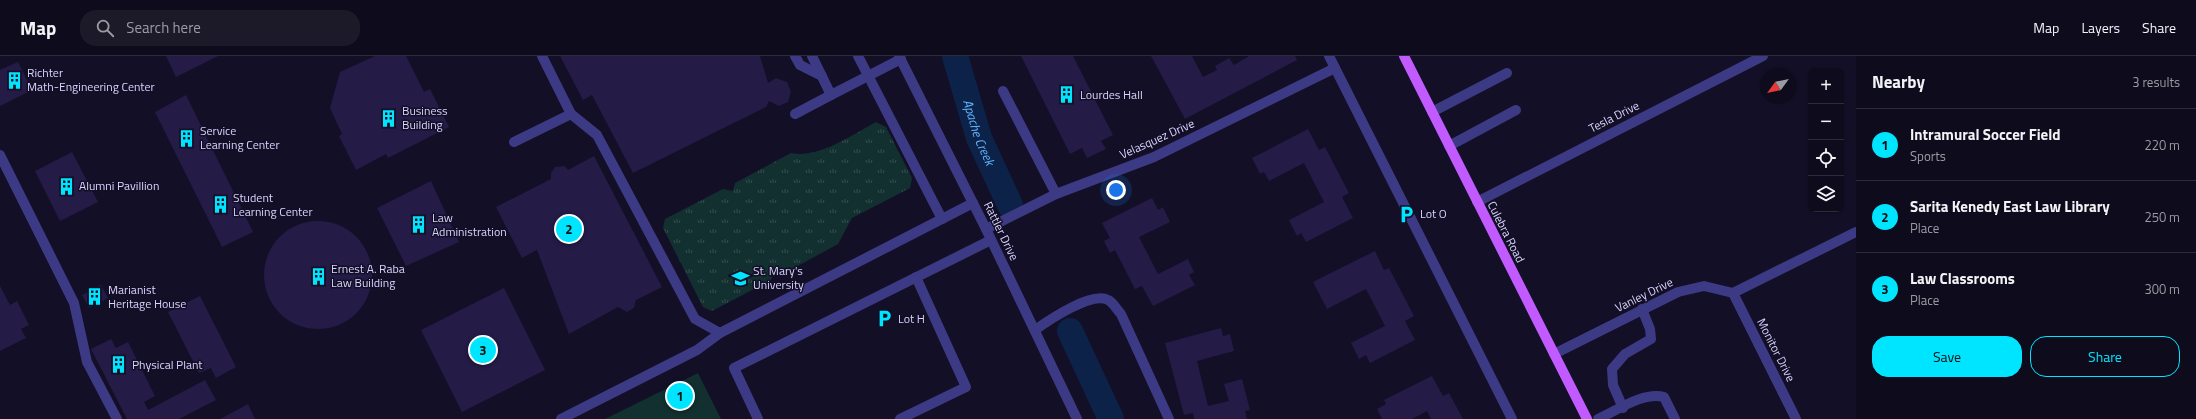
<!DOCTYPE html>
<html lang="en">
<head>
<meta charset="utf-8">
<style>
	:root { --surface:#0e0b1c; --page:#1c1929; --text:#f1f3f6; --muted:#9b9ba3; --line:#2e2b3b; --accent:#00e5ff }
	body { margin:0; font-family:"Titillium Web",sans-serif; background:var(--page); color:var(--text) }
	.controls { position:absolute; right:12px; top:12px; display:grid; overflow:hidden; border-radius:8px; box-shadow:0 1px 3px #0004 }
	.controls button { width:36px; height:36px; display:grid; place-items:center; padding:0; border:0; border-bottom:1px solid var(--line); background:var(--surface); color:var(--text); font:20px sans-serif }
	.compass { position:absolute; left:1760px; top:12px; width:36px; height:36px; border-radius:50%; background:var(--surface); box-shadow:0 1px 3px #0004; rotate:237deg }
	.you { position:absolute; left:1116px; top:134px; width:14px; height:14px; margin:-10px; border:3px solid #fff; border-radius:50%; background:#1a73e8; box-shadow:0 0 0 6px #1a73e833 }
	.badge { display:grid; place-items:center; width:26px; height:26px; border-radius:50%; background:var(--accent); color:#111; font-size:13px; font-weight:700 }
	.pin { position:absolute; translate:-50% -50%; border:2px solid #fff; box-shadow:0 1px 4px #0006 }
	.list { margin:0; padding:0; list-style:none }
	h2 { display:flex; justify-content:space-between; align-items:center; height:52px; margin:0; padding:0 16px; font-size:17px }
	h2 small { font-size:13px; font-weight:400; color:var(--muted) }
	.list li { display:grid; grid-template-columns:26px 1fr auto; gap:12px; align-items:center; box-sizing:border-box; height:72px; padding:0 16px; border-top:1px solid var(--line) }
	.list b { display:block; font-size:15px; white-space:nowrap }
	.list p { margin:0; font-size:13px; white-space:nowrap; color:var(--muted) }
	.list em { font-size:13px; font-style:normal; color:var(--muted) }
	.actions { display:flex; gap:8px; padding:12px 16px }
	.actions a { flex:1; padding:9px 0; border:1px solid var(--accent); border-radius:16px; text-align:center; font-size:14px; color:var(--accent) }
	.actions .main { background:var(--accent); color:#111 }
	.icon { flex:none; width:22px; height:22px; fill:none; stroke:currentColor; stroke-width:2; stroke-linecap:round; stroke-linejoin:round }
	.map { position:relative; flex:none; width:1856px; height:363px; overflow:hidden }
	header { display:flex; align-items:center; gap:24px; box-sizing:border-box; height:56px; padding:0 20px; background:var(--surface); border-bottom:1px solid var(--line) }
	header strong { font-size:19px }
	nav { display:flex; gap:22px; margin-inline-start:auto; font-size:14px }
	.search { width:280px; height:36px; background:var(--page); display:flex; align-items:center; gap:10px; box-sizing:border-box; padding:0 14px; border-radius:16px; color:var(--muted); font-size:15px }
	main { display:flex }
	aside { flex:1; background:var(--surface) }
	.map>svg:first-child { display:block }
</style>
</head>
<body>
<header>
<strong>Map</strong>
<div class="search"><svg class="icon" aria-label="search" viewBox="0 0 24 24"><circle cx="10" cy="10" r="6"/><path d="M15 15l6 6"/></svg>Search here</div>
<nav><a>Map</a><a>Layers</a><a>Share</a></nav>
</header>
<main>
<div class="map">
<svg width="1856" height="363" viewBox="0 0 1856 363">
	<defs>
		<pattern id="park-tufts" width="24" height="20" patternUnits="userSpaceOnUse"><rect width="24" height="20" fill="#12302f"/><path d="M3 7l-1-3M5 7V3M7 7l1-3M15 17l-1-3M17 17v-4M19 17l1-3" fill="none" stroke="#344d4e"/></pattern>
	</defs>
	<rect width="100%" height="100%" fill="#130f26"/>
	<polygon fill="#12302f" points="698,317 721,363 605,363"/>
	<path fill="url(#park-tufts)" d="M876 66 886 71 912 122 910 132 852 162 838 188 783 218 774 214 771 224 712 255 703 251 663 172 665 163 723 133 733 135 735 127 791 97C818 103 852 79 876 66Z"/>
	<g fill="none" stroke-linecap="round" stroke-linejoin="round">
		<g stroke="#0c2248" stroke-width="26">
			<path id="s1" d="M955 0 979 82 1010 149"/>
			<polyline points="1070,275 1111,363"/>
		</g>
	</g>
	<g fill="#241b47">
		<polygon points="166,0 218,0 176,21"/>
		<polygon points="375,0 406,0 424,36 430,33 449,71 388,102 386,98 356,114 339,80 342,78 330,52 340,16"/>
		<polygon points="560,0 760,0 768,27 776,22 787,26 791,36 788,46 779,50 769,45 766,51 633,117 592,39 583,44"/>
		<polygon points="1021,0 1073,0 1113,79 1101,85 1106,93 1087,102 1082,92 1070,98"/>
		<polygon points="1151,0 1192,0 1203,21 1217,14 1215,10 1229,2 1234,9 1249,0 1295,0 1297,4 1185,63"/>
		<polygon points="18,6 32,34 0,50 0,14"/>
		<polygon points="186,39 253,176 222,191 155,56"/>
		<polygon points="1308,73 1319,94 1325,91 1349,137 1342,141 1353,162 1306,186 1301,177 1297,180 1289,164 1324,146 1304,107 1269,125 1264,116 1260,118 1252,102"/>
		<polygon points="72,96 98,146 60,165 35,115"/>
		<polygon points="594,100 662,231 636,244 634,252 627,256 618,251 569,278 537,194 522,202 496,151 551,123 551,117 555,111 565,110 568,114"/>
		<polygon points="431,125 459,186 406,210 377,152"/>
		<polygon points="1152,142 1158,154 1163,151 1170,166 1139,181 1158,218 1188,203 1194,216 1189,219 1195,229 1153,250 1142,230 1135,233 1115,194 1110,197 1104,185 1110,182 1102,167"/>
		<circle cx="318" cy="219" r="54"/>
		<polygon points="1375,195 1384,214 1389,212 1414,260 1405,265 1415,284 1370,307 1366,299 1359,303 1351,287 1385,270 1366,233 1327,253 1313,226"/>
		<polygon points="101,229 108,242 89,252 82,239"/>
		<polygon points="0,230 10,249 17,245 29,269 21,273 26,282 0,295"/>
		<polygon points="504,232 545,314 462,356 421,274"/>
		<polygon points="200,240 236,311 216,322 211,312 199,317 168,256"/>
		<polygon points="1221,272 1223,280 1230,278 1234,295 1197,305 1208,350 1229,345 1224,328 1242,323 1250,354 1245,355 1247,363 1194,363 1193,357 1184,359 1165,287"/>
		<polygon points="111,283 116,292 128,286 155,340 144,346 148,354 205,324 216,344 179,363 127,363 91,293"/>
		<polygon points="1432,320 1443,340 1449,337 1463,363 1431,363 1427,355 1412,363 1382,363 1377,353 1386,348 1384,344"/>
		<polygon points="248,348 255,363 220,363"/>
	</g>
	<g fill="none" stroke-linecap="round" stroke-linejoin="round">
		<g stroke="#3d3a85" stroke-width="10">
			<polyline points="542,0 571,58 597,79 695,263 720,277 973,147"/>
			<polyline points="795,0 800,9 822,20"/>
			<polyline points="812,0 831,39 901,3"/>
			<polyline points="858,0 942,163"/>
			<polyline points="899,0 986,173 1077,363"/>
			<polyline points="1329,0 1512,363"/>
			<polyline points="1003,35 1056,138"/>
			<polyline points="1432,56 1507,17"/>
			<polyline points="795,58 831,39"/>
			<polyline points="514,86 571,58"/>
			<polyline points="1449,90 1516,54"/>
			<polyline points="0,99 74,247 87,306 117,363"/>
			<polyline points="1477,146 1763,0"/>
			<polyline points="986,173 1056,138 1154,101 1335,12"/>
			<polyline points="1733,237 1796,363"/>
			<path d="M1035 274C1049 264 1092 235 1108 244 1113 246 1117 254 1121 258L1169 363"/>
			<polyline points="1554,298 1678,236 1704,230 1733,237 1856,176"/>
			<polyline points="1623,352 1613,329 1612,313 1625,298 1651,283 1650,273 1642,253"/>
			<polyline points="561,363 697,294 720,277"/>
			<polyline points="758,363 734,312 991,184"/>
			<polyline points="900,363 966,331 916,221"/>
			<path d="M1598 363C1616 355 1644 335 1664 341L1675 363"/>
		</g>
		<polyline stroke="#c25bff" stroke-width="10" points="1404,0 1587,363"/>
	</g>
	<defs>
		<symbol id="building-bare" viewBox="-9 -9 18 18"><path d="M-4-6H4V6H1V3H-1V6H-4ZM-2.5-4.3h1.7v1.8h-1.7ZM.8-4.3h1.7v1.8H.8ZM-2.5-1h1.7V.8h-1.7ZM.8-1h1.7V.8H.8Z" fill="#00e5ff" stroke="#130f26" stroke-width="2.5" paint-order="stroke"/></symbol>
		<symbol id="parking-bare" viewBox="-9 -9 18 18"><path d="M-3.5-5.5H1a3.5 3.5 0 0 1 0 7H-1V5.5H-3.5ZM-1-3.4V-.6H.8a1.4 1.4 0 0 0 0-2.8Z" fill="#00e5ff" stroke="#130f26" stroke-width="2.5" paint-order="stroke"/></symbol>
		<symbol id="university-bare" viewBox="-9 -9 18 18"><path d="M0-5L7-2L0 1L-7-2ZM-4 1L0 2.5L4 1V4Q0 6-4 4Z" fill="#00e5ff" stroke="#130f26" stroke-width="2.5" paint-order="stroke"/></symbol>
	</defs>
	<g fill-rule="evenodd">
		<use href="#building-bare" x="2" y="12" width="25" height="25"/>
		<use href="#building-bare" x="1054" y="26" width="25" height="25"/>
		<use href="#building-bare" x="376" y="50" width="25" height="25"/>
		<use href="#building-bare" x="174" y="70" width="25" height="25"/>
		<use href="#building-bare" x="54" y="118" width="25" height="25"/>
		<use href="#building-bare" x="208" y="136" width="25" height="25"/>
		<use href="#parking-bare" x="1394" y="146" width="25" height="25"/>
		<use href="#building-bare" x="406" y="156" width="25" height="25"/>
		<use href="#building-bare" x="306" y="208" width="25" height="25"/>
		<use href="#university-bare" x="728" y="210" width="25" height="25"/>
		<use href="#building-bare" x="82" y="228" width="25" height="25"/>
		<use href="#parking-bare" x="872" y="250" width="25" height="25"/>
		<use href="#building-bare" x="106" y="296" width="25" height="25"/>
	</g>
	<g text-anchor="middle" stroke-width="3" stroke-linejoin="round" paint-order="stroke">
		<g font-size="12" fill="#d9d4ff" stroke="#130f26" text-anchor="start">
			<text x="27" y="21">Richter<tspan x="27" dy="14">Math-Engineering Center</tspan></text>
			<text x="1080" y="43">Lourdes Hall</text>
			<text x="402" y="59">Business<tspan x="402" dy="14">Building</tspan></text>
			<text x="200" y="79">Service<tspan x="200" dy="14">Learning Center</tspan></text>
			<text x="79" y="134">Alumni Pavillion</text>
			<text x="233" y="146">Student<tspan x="233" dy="14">Learning Center</tspan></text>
			<text x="1420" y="162">Lot O</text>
			<text x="432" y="166">Law<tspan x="432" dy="14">Administration</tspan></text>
			<text x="331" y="217">Ernest A. Raba<tspan x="331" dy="14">Law Building</tspan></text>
			<text x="753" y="219">St. Mary's<tspan x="753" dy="14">University</tspan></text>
			<text x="108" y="238">Marianist<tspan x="108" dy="14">Heritage House</tspan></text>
			<text x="898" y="267">Lot H</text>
			<text x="132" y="313">Physical Plant</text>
		</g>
		<g font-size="12" fill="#d9d4ff" stroke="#130f26">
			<text transform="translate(1614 61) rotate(-27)" y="4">Tesla Drive</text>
			<text transform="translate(1157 83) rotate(-24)" y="4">Velasquez Drive</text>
			<text transform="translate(1001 175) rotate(64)" y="4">Rattler Drive</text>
			<text transform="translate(1506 176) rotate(63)" y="4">Culebra Road</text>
			<text transform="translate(1644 239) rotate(-26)" y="4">Vanley Drive</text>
			<text transform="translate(1776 294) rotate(63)" y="4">Monitor Drive</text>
		</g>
		<g font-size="13" font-style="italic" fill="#62b6ff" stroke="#130f26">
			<text dy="5" stroke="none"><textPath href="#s1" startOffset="80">Apache Creek</textPath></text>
		</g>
	</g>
</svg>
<div class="controls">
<button>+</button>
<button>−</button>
<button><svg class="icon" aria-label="locate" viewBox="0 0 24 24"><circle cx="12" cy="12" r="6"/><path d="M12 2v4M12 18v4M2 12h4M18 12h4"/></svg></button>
<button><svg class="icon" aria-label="layers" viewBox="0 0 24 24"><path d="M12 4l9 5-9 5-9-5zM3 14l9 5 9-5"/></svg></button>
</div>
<svg class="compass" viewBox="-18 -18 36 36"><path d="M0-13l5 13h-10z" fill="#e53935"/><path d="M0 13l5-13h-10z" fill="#9b9ba3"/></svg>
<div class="you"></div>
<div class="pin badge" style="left:680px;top:340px">1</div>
<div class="pin badge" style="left:569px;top:173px">2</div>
<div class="pin badge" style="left:483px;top:294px">3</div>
</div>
<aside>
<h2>Nearby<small>3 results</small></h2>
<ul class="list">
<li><span class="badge">1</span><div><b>Intramural Soccer Field</b><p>Sports</p></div><em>220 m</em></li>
<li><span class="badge">2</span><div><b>Sarita Kenedy East Law Library</b><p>Place</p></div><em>250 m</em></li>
<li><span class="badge">3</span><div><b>Law Classrooms</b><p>Place</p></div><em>300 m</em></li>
</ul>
<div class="actions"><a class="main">Save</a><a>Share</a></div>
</aside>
</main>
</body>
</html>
